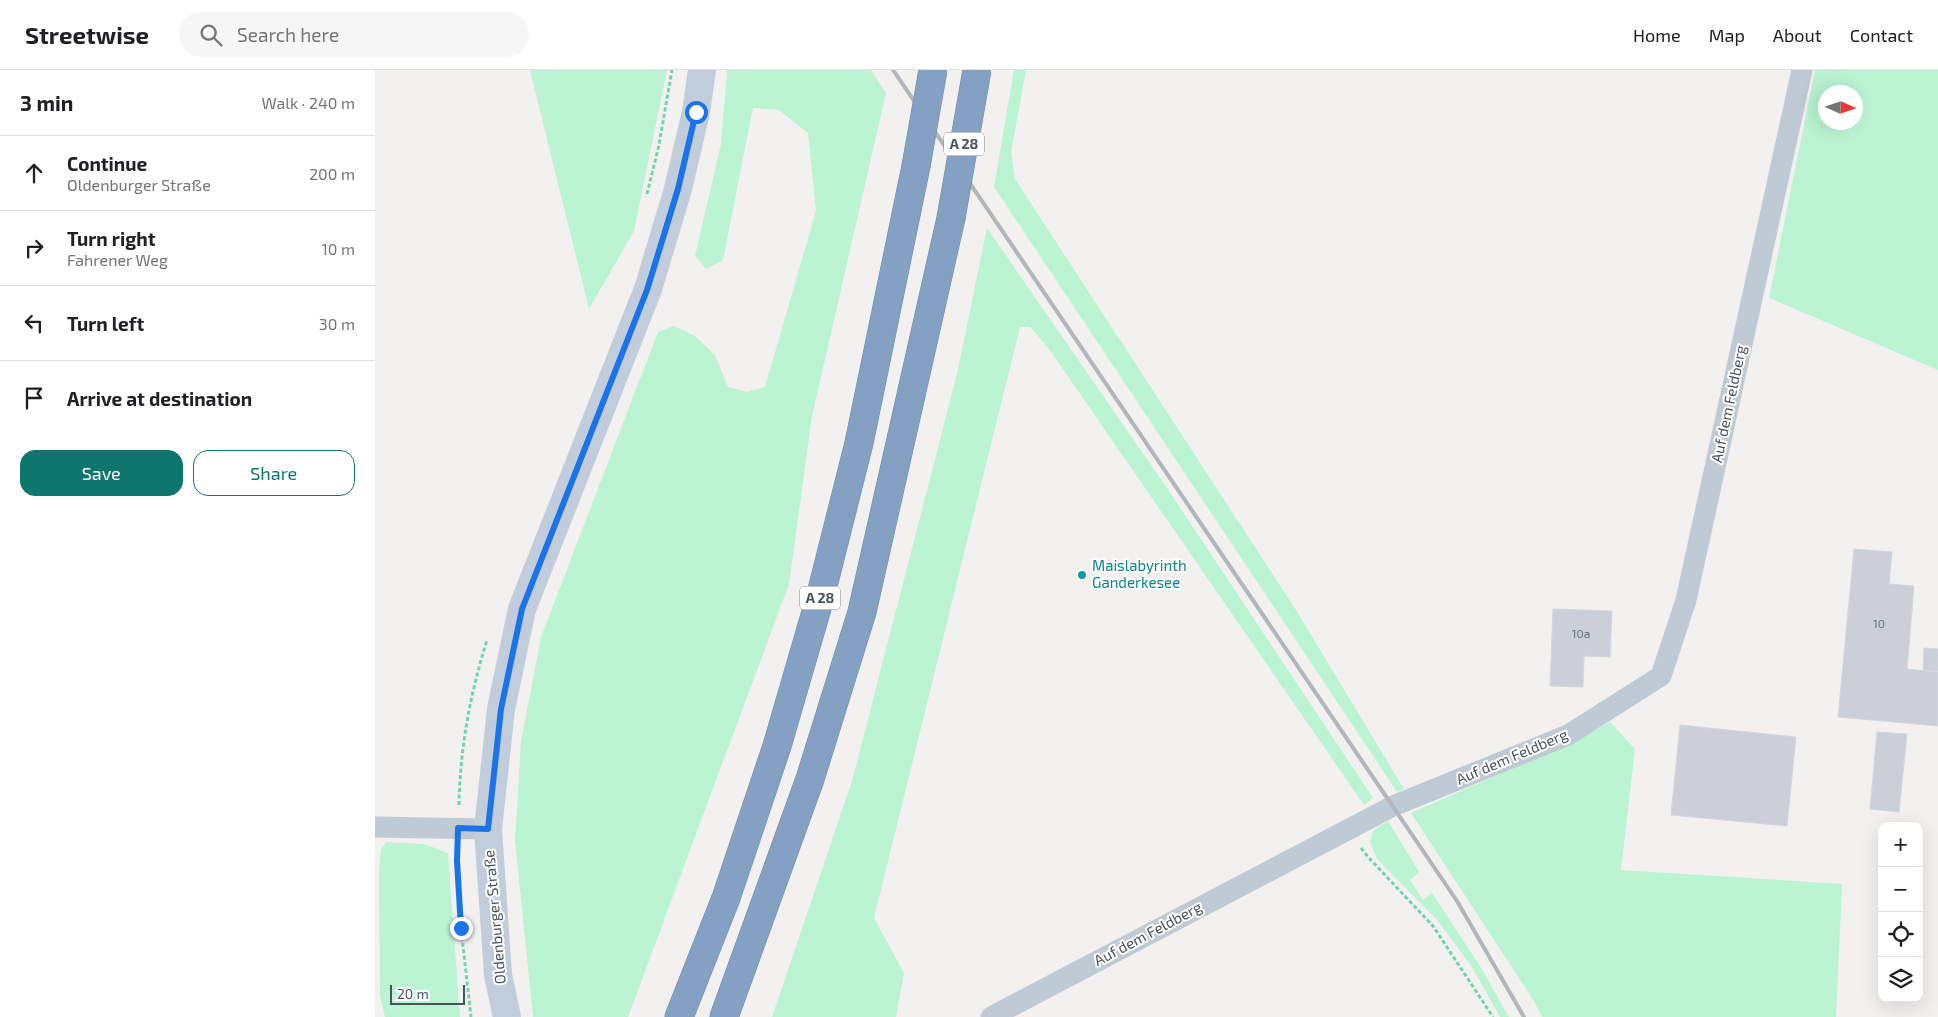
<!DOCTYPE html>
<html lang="en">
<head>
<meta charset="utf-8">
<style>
	:root { --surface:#fff; --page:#f6f6f6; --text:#202124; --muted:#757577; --line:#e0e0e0; --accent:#0f766e }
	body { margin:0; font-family:"Exo 2",sans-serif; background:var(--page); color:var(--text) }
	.controls { position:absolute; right:15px; bottom:15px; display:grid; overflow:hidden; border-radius:10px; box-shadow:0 5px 20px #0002 }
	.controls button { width:45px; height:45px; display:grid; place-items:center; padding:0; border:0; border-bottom:1px solid var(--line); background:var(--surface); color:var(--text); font:25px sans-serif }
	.compass { position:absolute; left:1443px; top:15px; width:45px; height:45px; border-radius:50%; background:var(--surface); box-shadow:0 5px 20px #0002; rotate:93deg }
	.scale { position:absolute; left:15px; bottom:12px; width:75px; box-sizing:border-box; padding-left:5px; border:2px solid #465360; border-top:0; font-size:14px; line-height:18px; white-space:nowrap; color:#465360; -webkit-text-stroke:4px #fff; paint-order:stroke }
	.stop { position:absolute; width:15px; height:15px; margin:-11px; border:4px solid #1a73e8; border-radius:50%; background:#fff }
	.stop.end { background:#1a73e8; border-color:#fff; box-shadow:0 1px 5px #0008 }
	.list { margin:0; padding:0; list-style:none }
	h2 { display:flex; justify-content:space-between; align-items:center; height:65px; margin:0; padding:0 20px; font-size:21px }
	h2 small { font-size:16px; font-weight:400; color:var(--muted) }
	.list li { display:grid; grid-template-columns:32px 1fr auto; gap:15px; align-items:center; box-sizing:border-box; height:75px; padding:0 20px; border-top:1px solid var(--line) }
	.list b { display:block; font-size:19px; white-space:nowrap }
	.list p { margin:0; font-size:16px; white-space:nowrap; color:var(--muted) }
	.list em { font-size:16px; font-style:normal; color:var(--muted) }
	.actions { display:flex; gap:10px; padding:15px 20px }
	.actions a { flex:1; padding:11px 0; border:1px solid var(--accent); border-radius:15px; text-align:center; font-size:18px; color:var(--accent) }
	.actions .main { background:var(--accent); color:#fff }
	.icon { flex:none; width:28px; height:28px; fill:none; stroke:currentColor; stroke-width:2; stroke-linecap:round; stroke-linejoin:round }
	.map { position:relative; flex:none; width:1563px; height:947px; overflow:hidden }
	header { display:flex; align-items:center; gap:30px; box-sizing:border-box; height:70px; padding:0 25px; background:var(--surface); border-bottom:1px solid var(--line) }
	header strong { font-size:24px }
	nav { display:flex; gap:28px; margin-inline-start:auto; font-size:18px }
	.search { width:350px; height:45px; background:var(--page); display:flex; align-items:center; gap:12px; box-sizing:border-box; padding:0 18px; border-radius:28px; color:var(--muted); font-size:19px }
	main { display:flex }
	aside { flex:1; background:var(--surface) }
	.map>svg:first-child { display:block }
</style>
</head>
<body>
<header>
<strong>Streetwise</strong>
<div class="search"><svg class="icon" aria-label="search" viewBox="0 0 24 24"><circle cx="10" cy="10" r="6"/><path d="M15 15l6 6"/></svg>Search here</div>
<nav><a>Home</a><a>Map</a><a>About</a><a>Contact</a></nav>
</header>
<main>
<aside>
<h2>3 min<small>Walk · 240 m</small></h2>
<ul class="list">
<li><svg class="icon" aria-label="ahead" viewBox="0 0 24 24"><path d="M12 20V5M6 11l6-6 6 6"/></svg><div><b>Continue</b><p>Oldenburger Straße</p></div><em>200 m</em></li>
<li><svg class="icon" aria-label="right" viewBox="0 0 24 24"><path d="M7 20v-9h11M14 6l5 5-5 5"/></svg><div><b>Turn right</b><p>Fahrener Weg</p></div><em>10 m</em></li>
<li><svg class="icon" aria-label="left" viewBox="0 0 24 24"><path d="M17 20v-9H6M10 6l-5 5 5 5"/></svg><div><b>Turn left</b></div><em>30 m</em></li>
<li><svg class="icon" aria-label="arrive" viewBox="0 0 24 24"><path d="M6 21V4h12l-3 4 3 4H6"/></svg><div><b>Arrive at destination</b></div></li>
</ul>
<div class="actions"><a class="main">Save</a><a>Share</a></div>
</aside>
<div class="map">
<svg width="1563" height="947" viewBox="0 0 1563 947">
	<rect width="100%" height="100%" fill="#f3f0f0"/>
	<g fill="#bbf4d3" fill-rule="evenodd">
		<polygon points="155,0 292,0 259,161 214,239"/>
		<polygon points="352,0 496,0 511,23 437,346 414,514 253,947 158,947 140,770 146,672 166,567 283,262 299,256 320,266 340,285 353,317 372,322 390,317 441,141 433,63 404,40 378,38 348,190 331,199 320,186 346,74"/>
		<polygon points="639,0 651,0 636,82 640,109 921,540 1029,719 1022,722 619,117"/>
		<path d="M1440 0H1563V300L1394 228ZM1450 22H1480V52H1450Z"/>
		<polygon points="612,158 794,421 998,728 989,735 672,276 655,257 645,257 499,848 529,903 521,947 397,947 477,711 582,304"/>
		<polygon points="1235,652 1260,679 1246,800 1467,814 1461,947 1167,947 1159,931 1036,743 1198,672"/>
		<polygon points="1013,751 1044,802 1035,810 1048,830 1057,823 1105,896 1134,947 1125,947 1097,897 1063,851 1002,789 995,772 998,761"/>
		<polygon points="11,772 49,774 73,783 85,947 10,947 5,926 4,802 6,780"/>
	</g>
	<g fill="#cccfd6" stroke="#d4d6dd">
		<polygon points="1479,479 1517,482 1514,514 1539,516 1532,599 1563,602 1563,656 1463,647"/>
		<polygon points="1178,539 1237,541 1235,587 1209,586 1208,617 1175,616"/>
		<polygon points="1549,578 1563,579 1563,601 1548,600"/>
		<polygon points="1305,655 1421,667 1412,756 1296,745"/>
		<polygon points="1502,662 1532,664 1524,742 1495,739"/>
	</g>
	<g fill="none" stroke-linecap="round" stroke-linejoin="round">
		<defs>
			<g id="highway">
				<polyline points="304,947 351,828 402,676 445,528 484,373 541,96"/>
				<polyline points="349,947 435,709 487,542 576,148"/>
			</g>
		</defs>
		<use href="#highway" stroke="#6f8cb0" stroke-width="29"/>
		<g stroke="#70d6a7" stroke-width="3" stroke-dasharray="4 2.5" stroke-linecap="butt">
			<polyline points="272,124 284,75 297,0"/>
			<path d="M84 735C85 679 95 624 112 570"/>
			<polyline points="986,778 993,787 1058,856 1118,947"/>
			<polyline points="82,782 86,858 96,947"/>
		</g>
		<g stroke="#c0cad4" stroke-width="21">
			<polyline points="0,757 113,759"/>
			<polyline points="616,947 1018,736 1193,665 1286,606 1311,530 1427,0"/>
		</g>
		<polyline stroke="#c1cddb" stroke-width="28" points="132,947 123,905 113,759 126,639 147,539 273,219 303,119 321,42 327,0"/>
		<use href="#highway" stroke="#84a1c4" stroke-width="28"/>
		<polyline stroke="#b2b5bc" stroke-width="4" points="518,0 1082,831 1149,947"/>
		<defs>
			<g id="highway-bridge">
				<polyline points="541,96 558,0"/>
				<polyline points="576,148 602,0"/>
			</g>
		</defs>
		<use href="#highway-bridge" stroke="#6f8cb0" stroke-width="29" stroke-linecap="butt"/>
		<use href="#highway-bridge" stroke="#84a1c4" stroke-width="28"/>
	</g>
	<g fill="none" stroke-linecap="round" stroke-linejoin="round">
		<polyline stroke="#1a73e8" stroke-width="6" points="86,858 82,791 83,758 113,759 126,639 147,539 272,220 303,119 321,42"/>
	</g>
	<circle fill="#0f9aa8" stroke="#fff" stroke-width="2" cx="707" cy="505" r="5"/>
	<g text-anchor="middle" stroke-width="4" stroke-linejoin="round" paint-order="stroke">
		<g font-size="12" fill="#68727e">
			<text x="1504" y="558">10</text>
			<text x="1206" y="568">10a</text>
		</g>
		<g fill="#fff" stroke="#7e8790" stroke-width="1">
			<rect x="569" y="62.5" width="40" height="23" rx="4"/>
			<rect x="425" y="516.5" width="40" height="23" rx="4"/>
		</g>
		<g font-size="14" font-weight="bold" fill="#465360">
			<text x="589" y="79">A 28</text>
			<text x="445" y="533">A 28</text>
		</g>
		<g font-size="15" fill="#465360" stroke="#fff">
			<text transform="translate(1354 334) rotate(-78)" y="5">Auf dem Feldberg</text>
			<text transform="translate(1137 687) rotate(-23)" y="5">Auf dem Feldberg</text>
			<text transform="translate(120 847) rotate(-95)" y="5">Oldenburger Straße</text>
			<text transform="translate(773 864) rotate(-28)" y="5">Auf dem Feldberg</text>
		</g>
		<g font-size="15" fill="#0d838f" stroke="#fff" text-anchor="start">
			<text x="717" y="501">Maislabyrinth<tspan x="717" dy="17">Ganderkesee</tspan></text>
		</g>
	</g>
</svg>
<div class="controls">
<button>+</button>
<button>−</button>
<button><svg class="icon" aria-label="locate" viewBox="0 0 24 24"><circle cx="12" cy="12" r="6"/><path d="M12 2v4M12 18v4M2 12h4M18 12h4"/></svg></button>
<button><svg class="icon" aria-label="layers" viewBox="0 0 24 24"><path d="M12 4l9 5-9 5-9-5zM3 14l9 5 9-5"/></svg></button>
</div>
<svg class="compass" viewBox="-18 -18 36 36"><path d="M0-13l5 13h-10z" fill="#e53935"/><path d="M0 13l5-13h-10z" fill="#757577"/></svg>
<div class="scale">20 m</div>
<div class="stop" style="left:321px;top:42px"></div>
<div class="stop end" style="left:86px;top:858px"></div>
</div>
</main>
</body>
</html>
